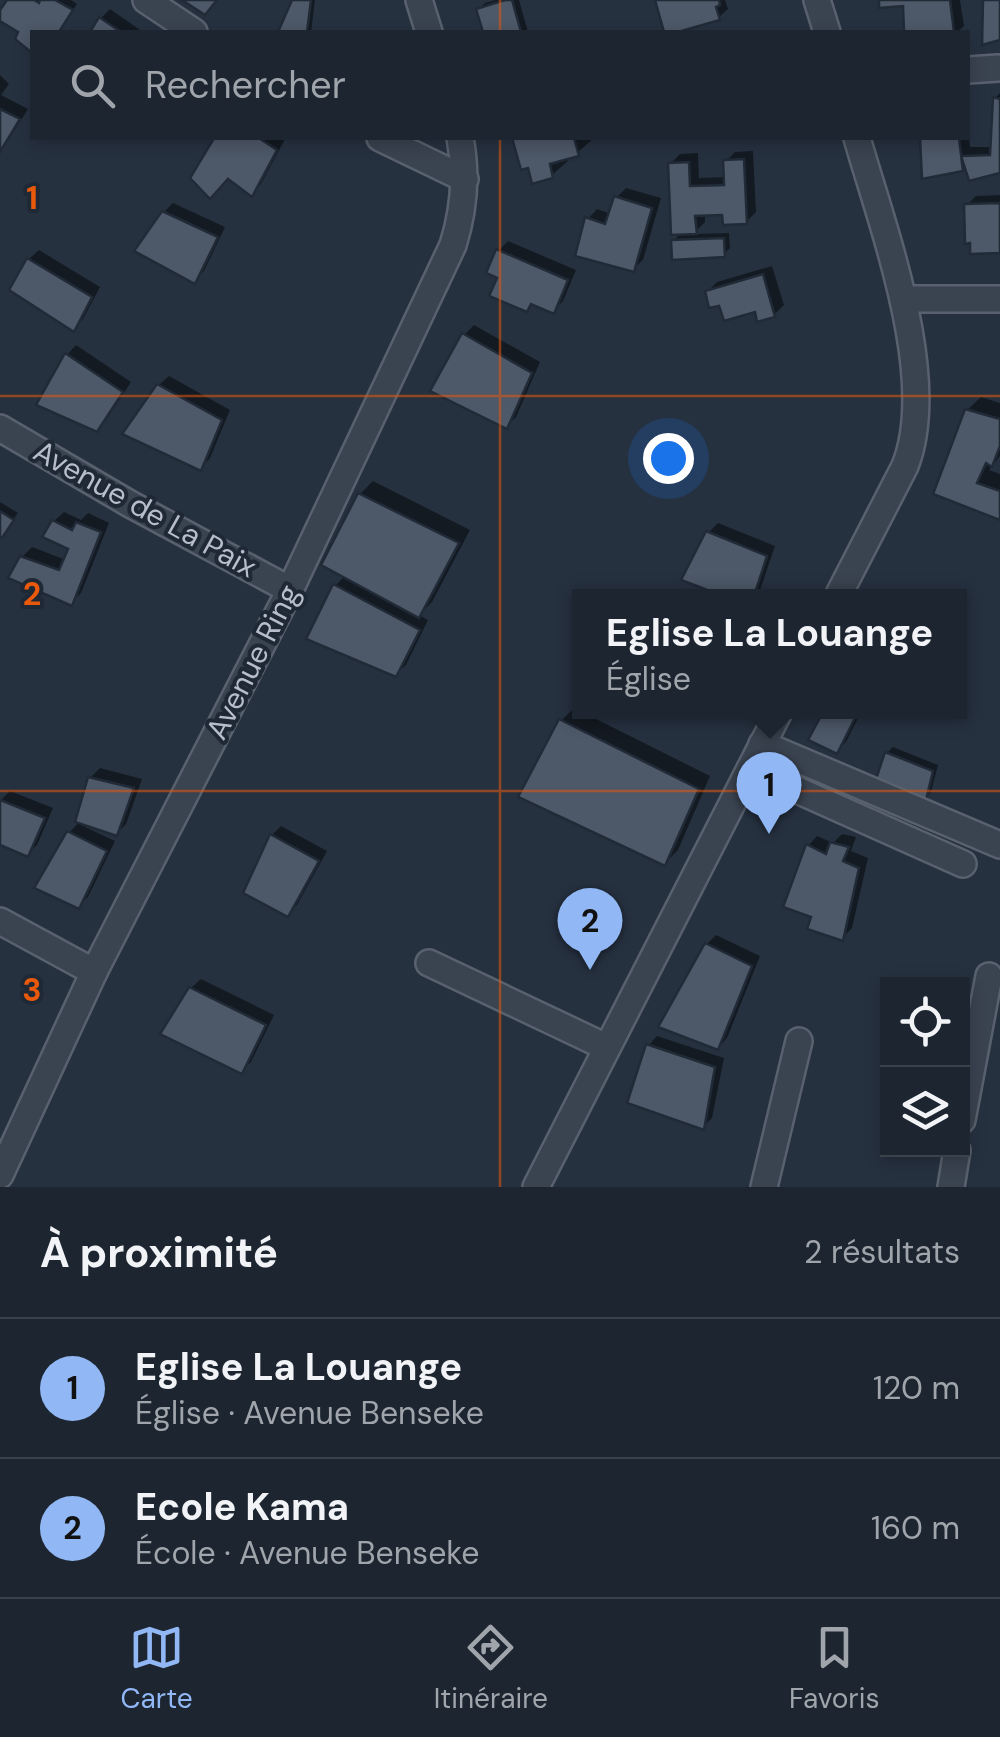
<!DOCTYPE html>
<html lang="fr">
<head>
<meta charset="utf-8">
<style>
	:root { --surface:#1c2530; --page:#252d38; --text:#f1f3f6; --muted:#a0a5ab; --line:#3a424c; --accent:#91b8f5 }
	body { margin:0; font-family:"DM Sans",sans-serif; background:var(--page); color:var(--text) }
	.controls { position:absolute; right:30px; bottom:30px; display:grid; overflow:hidden; border-radius:0px; box-shadow:0 5px 15px #0003 }
	.controls button { width:90px; height:90px; display:grid; place-items:center; padding:0; border:0; border-bottom:2px solid var(--line); background:var(--surface); color:var(--text); font:50px sans-serif }
	.you { position:absolute; left:668px; top:458px; width:35px; height:35px; margin:-25px; border:8px solid #fff; border-radius:50%; background:#1a73e8; box-shadow:0 0 0 15px #1a73e833 }
	.badge { display:grid; place-items:center; width:65px; height:65px; border-radius:50%; background:var(--accent); color:#111; font-size:32px; font-weight:700 }
	.pin { position:absolute; translate:-50% -82px; filter:drop-shadow(0 2px 5px #0008) }
	.pin::after { content:''; position:absolute; top:52px; width:35px; height:30px; background:inherit; clip-path:polygon(0 0,100% 0,50% 100%) }
	.popup { position:absolute; left:572px; top:589px; width:395px; height:130px; box-sizing:border-box; display:grid; place-content:center; border-radius:0px; background:var(--surface); filter:drop-shadow(0 2px 8px #0005); font-size:32px; white-space:nowrap; color:var(--muted) }
	.popup b { font-size:38px; color:var(--text) }
	.popup::after { content:''; position:absolute; left:50%; top:100%; margin-left:-20px; border:20px solid transparent; border-top-color:var(--surface) }
	.list { margin:0; padding:0; list-style:none }
	h2 { display:flex; justify-content:space-between; align-items:center; height:130px; margin:0; padding:0 40px; font-size:42px }
	h2 small { font-size:32px; font-weight:400; color:var(--muted) }
	.list li { display:grid; grid-template-columns:65px 1fr auto; gap:30px; align-items:center; box-sizing:border-box; height:140px; padding:0 40px; border-top:2px solid var(--line) }
	.list b { display:block; font-size:38px; white-space:nowrap }
	.list p { margin:0; font-size:32px; white-space:nowrap; color:var(--muted) }
	.list em { font-size:32px; font-style:normal; color:var(--muted) }
	.icon { flex:none; width:55px; height:55px; fill:none; stroke:currentColor; stroke-width:2; stroke-linecap:round; stroke-linejoin:round }
	.map { position:relative; flex:none; width:1000px; height:1187px; overflow:hidden }
	.search { position:absolute; background:var(--surface); box-shadow:0 5px 15px #0003; left:30px; right:30px; top:30px; height:110px; display:flex; align-items:center; gap:25px; box-sizing:border-box; padding:0 35px; border-radius:0px; color:var(--muted); font-size:38px }
	.sheet { height:410px; background:var(--surface) }
	nav { display:flex; justify-content:space-around; align-items:center; box-sizing:border-box; height:140px; border-top:2px solid var(--line); background:var(--surface); font-size:28px; color:var(--muted) }
	nav a { display:grid; justify-items:center; gap:5px }
	nav .on { color:var(--accent) }
	.map>svg:first-child { display:block }
</style>
</head>
<body>
<div class="map">
<svg width="1000" height="1187" viewBox="0 0 1000 1187">
	<rect width="100%" height="100%" fill="#263140"/>
	<g fill="#0007">
		<polygon points="10,0 71,0 77,4 58,32 32,32 32,50 18,39 22,31 0,18"/>
		<polygon points="294,0 315,0 311,32 281,32"/>
		<polygon points="496,0 519,0 528,32 486,32 479,9 485,3"/>
		<polygon points="657,0 725,0 728,9 718,18 667,32"/>
		<polygon points="882,0 960,0 964,26 957,32 907,32 906,3"/>
		<polygon points="110,9 143,32 93,32 101,18"/>
		<polygon points="0,75 9,84 1,95 28,109 9,139 0,148"/>
		<polygon points="1000,93 1000,170 967,164 962,169 925,176 923,138 968,138 968,123 970,147 993,147 995,98"/>
		<polygon points="217,138 283,138 285,139 261,184 252,193 228,176 193,178"/>
		<polygon points="514,138 594,138 552,175 530,165 523,167"/>
		<polygon points="753,151 756,212 746,222 725,212 705,213 705,222 693,234 729,233 730,248 724,254 673,241 682,232 670,164 680,154 698,153 699,178 726,177 726,161 735,152"/>
		<polygon points="626,188 661,198 643,260 633,269 588,219 597,209 611,214 616,198"/>
		<polygon points="1000,195 1000,251 973,241 967,205 976,196"/>
		<polygon points="173,203 225,227 204,271 194,281 164,212"/>
		<polygon points="508,241 576,270 563,301 553,311 534,303 527,310 500,276 498,251"/>
		<polygon points="39,250 100,287 83,319 74,328 12,289 29,259"/>
		<polygon points="772,266 784,305 774,315 721,302 707,292 717,282"/>
		<polygon points="474,325 540,362 516,417 506,426 464,335"/>
		<polygon points="76,345 131,382 107,419 97,429 67,355"/>
		<polygon points="169,376 230,410 210,458 201,468 159,385"/>
		<polygon points="981,397 1000,403 1000,456 989,470 1000,474 1000,518 936,493 967,410"/>
		<polygon points="373,481 470,530 432,602 419,615 428,620 406,665 396,674 335,586 346,575 360,494"/>
		<polygon points="0,502 18,513 2,535 0,534"/>
		<polygon points="64,512 81,520 88,513 109,523 81,593 71,603 22,557 32,547 66,560 71,548 54,521"/>
		<polygon points="718,523 775,546 758,596 730,596 685,579 708,533"/>
		<polygon points="574,708 710,776 678,850 665,863 561,721"/>
		<polygon points="826,712 861,712 846,742 836,751 812,739"/>
		<polygon points="893,747 938,765 931,792 925,798 887,753"/>
		<polygon points="100,768 142,779 126,824 117,833 87,824 85,827 115,841 88,897 78,906 69,833 80,821 90,778"/>
		<polygon points="10,791 53,808 37,845 27,854 0,842 0,801"/>
		<polygon points="281,826 327,851 297,905 287,914 272,835"/>
		<polygon points="842,834 856,837 851,851 868,858 852,928 842,938 814,915 808,846 817,836 833,843"/>
		<polygon points="716,935 760,956 727,1038 718,1048 707,944"/>
		<polygon points="201,979 274,1015 251,1062 241,1071 191,988"/>
		<polygon points="657,1036 724,1058 712,1118 703,1127 648,1046"/>
	</g>
	<g fill="#4d5868" stroke="#212a37" stroke-width="2.5">
		<polygon points="7,0 34,0 39,3 40,0 55,0 73,10 59,32 32,32 32,53 15,39 18,32 0,21 0,10"/>
		<polygon points="182,0 217,0 205,15"/>
		<polygon points="292,0 311,0 307,32 278,32"/>
		<polygon points="505,0 512,0 521,32 483,32 476,9"/>
		<polygon points="655,0 719,0 720,5 716,7 720,20 678,32 664,32"/>
		<polygon points="879,0 950,0 954,32 904,32 903,6 879,8"/>
		<polygon points="983,0 1000,0 1000,40 982,45"/>
		<polygon points="99,17 121,32 90,32"/>
		<polygon points="993,97 1000,99 1000,173 969,181 961,156 990,155"/>
		<polygon points="0,109 20,119 0,152"/>
		<polygon points="214,138 259,138 277,150 252,197 228,179 210,199 190,178"/>
		<polygon points="512,138 574,138 579,156 550,164 553,178 532,184 528,168 521,170"/>
		<polygon points="920,138 959,138 963,171 922,179"/>
		<polygon points="744,159 747,224 723,225 722,215 695,216 697,234 671,235 668,163 689,162 690,186 724,185 723,160"/>
		<polygon points="614,196 652,208 634,272 575,256 585,217 605,224"/>
		<polygon points="1000,203 1000,253 970,254 970,243 965,244 964,204"/>
		<polygon points="162,211 218,237 195,284 134,251"/>
		<polygon points="724,238 725,257 672,260 671,240"/>
		<polygon points="496,249 568,280 554,314 531,304 527,312 489,296 497,278 486,273"/>
		<polygon points="27,258 92,297 74,332 9,290"/>
		<polygon points="763,274 775,317 757,322 755,312 724,321 719,306 709,308 705,291"/>
		<polygon points="462,333 532,373 507,429 430,391"/>
		<polygon points="65,353 123,392 97,432 36,405"/>
		<polygon points="157,384 222,420 201,471 122,434"/>
		<polygon points="965,409 1000,419 1000,446 992,467 986,463 977,483 1000,491 1000,520 933,494"/>
		<polygon points="358,493 459,543 419,618 321,565"/>
		<polygon points="0,511 14,520 2,538 0,537"/>
		<polygon points="52,520 72,530 76,522 101,532 72,606 8,578 20,556 59,570 68,549 42,537"/>
		<polygon points="706,531 767,556 754,596 723,596 681,580"/>
		<polygon points="333,584 420,630 396,677 306,639"/>
		<polygon points="823,712 858,712 837,754 808,740"/>
		<polygon points="559,719 699,789 665,866 518,797"/>
		<polygon points="885,752 933,771 926,800 875,782"/>
		<polygon points="88,777 134,788 117,836 75,822"/>
		<polygon points="0,800 45,818 28,857 0,845"/>
		<polygon points="67,831 107,851 79,909 34,888"/>
		<polygon points="270,834 319,861 288,917 243,893"/>
		<polygon points="830,842 849,847 843,861 859,868 843,941 807,929 811,917 783,907 806,844 826,854"/>
		<polygon points="705,943 752,966 718,1050 658,1027"/>
		<polygon points="189,987 266,1025 242,1074 160,1034"/>
		<polygon points="646,1044 715,1067 704,1130 627,1103"/>
	</g>
	<g fill="none" stroke-linecap="round" stroke-linejoin="round">
		<defs>
			<g id="minor">
				<polyline points="146,0 194,32"/>
				<polyline points="419,0 429,32"/>
				<polyline points="817,0 827,32"/>
				<polyline points="968,70 998,68"/>
				<polyline points="380,138 465,179"/>
				<polyline points="903,299 1000,299"/>
				<polyline points="0,428 130,504 290,590"/>
				<path d="M838 596 905 466C940 378 882 226 857 138"/>
				<polyline points="762,744 1000,845"/>
				<polyline points="750,769 963,864"/>
				<polyline points="0,921 94,972"/>
				<polyline points="429,963 606,1047"/>
				<polyline points="962,1120 989,976"/>
				<path d="M0 1175 94 972 290 590 453 245C464 210 467 174 460 138"/>
				<polyline points="536,1187 779,712"/>
				<polyline points="764,1187 799,1041"/>
				<polyline points="951,1187 957,1150"/>
			</g>
		</defs>
		<use href="#minor" stroke="#58616d" stroke-width="30"/>
		<use href="#minor" stroke="#3a4350" stroke-width="25"/>
	</g>
	<path fill="none" stroke="#e8590c" stroke-width="2.5" stroke-opacity="0.55" d="M500 0V32M500 138V1187M0 396H1000M0 791H1000"/>
	<g text-anchor="middle" stroke-width="8" stroke-linejoin="round" paint-order="stroke">
		<g font-size="30" fill="#b7beca" stroke="#1f2835">
			<text transform="translate(145 509) rotate(29)" y="10">Avenue de La Paix</text>
			<text transform="translate(253 662) rotate(-63)" y="10">Avenue Ring</text>
		</g>
	</g>
	<g font-size="32" text-anchor="middle" font-weight="bold" fill="#e8590c" stroke="#1f2835" stroke-width="8" stroke-linejoin="round" paint-order="stroke">
		<text x="32" y="209">1</text>
		<text x="32" y="605">2</text>
		<text x="32" y="1001">3</text>
	</g>
</svg>
<div class="controls">
<button><svg class="icon" aria-label="locate" viewBox="0 0 24 24"><circle cx="12" cy="12" r="6"/><path d="M12 2v4M12 18v4M2 12h4M18 12h4"/></svg></button>
<button><svg class="icon" aria-label="layers" viewBox="0 0 24 24"><path d="M12 4l9 5-9 5-9-5zM3 14l9 5 9-5"/></svg></button>
</div>
<div class="you"></div>
<div class="pin badge" style="left:769px;top:834px">1</div>
<div class="popup"><b>Eglise La Louange</b>Église</div>
<div class="pin badge" style="left:590px;top:970px">2</div>
<div class="search"><svg class="icon" aria-label="search" viewBox="0 0 24 24"><circle cx="10" cy="10" r="6"/><path d="M15 15l6 6"/></svg>Rechercher</div>
</div>
<section class="sheet">
<h2>À proximité<small>2 résultats</small></h2>
<ul class="list">
<li><span class="badge">1</span><div><b>Eglise La Louange</b><p>Église · Avenue Benseke</p></div><em>120 m</em></li>
<li><span class="badge">2</span><div><b>Ecole Kama</b><p>École · Avenue Benseke</p></div><em>160 m</em></li>
</ul>
</section>
<nav>
<a class="on"><svg class="icon" aria-label="map" viewBox="0 0 24 24"><path d="M3 6l6-2 6 2 6-2v14l-6 2-6-2-6 2zM9 4v14M15 6v14"/></svg>Carte</a>
<a><svg class="icon" aria-label="directions" viewBox="0 0 24 24"><path d="M12 3l9 9-9 9-9-9zM9 14v-3h6M13 9l2 2-2 2"/></svg>Itinéraire</a>
<a><svg class="icon" aria-label="saved" viewBox="0 0 24 24"><path d="M7 4h10v16l-5-4-5 4z"/></svg>Favoris</a>
</nav>
</body>
</html>
